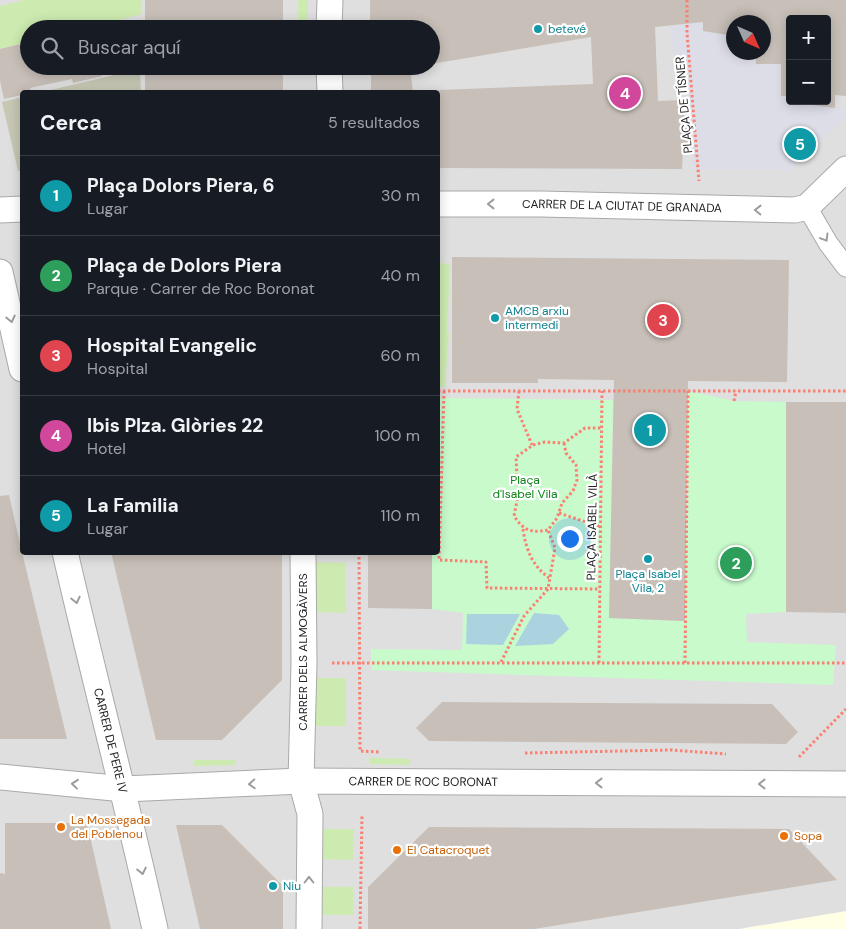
<!DOCTYPE html>
<html lang="es">
<head>
<meta charset="utf-8">
<style>
	:root { --surface:#171b24; --page:#242831; --text:#f1f3f6; --muted:#9ea1a6; --line:#363941; --accent:#d40000 }
	body { margin:0; font-family:"DM Sans",sans-serif; background:var(--page); color:var(--text) }
	.controls { position:absolute; right:15px; top:15px; display:grid; overflow:hidden; border-radius:5px; box-shadow:0 2px 12px #0003 }
	.controls button { width:45px; height:45px; display:grid; place-items:center; padding:0; border:0; border-bottom:1px solid var(--line); background:var(--surface); color:var(--text); font:25px sans-serif }
	.compass { position:absolute; left:726px; top:15px; width:45px; height:45px; border-radius:50%; background:var(--surface); box-shadow:0 2px 12px #0003; rotate:135deg }
	.you { position:absolute; left:569px; top:538px; width:18px; height:18px; margin:-12px; border:4px solid #fff; border-radius:50%; background:#1a73e8; box-shadow:0 0 0 8px #1a73e833 }
	.badge { display:grid; place-items:center; width:32px; height:32px; border-radius:50%; background:var(--accent); color:#fff; font-size:16px; font-weight:700 }
	.pin { position:absolute; translate:-50% -50%; border:2px solid #fff; box-shadow:0 1px 5px #0006 }
	.list { margin:0; padding:0; list-style:none }
	h2 { display:flex; justify-content:space-between; align-items:center; height:65px; margin:0; padding:0 20px; font-size:21px }
	h2 small { font-size:16px; font-weight:400; color:var(--muted) }
	.list li { display:grid; grid-template-columns:32px 1fr auto; gap:15px; align-items:center; box-sizing:border-box; height:80px; padding:0 20px; border-top:1px solid var(--line) }
	.list b { display:block; font-size:19px; white-space:nowrap }
	.list p { margin:0; font-size:16px; white-space:nowrap; color:var(--muted) }
	.list em { font-size:16px; font-style:normal; color:var(--muted) }
	.icon { flex:none; width:28px; height:28px; fill:none; stroke:currentColor; stroke-width:2; stroke-linecap:round; stroke-linejoin:round }
	.map { position:relative; flex:none; width:846px; height:929px; overflow:hidden }
	.search { position:absolute; background:var(--surface); box-shadow:0 2px 12px #0003; left:20px; top:20px; width:420px; height:55px; display:flex; align-items:center; gap:12px; box-sizing:border-box; padding:0 18px; border-radius:28px; color:var(--muted); font-size:19px }
	.panel { position:absolute; background:var(--surface); box-shadow:0 2px 12px #0003; left:20px; top:90px; width:420px; height:465px; border-radius:5px }
	.map>svg:first-child { display:block }
</style>
</head>
<body>
<div class="map">
<svg width="846" height="929" viewBox="0 0 846 929">
	<rect width="100%" height="100%" fill="#f2efe9"/>
	<path fill="#e0dfdf" fill-rule="evenodd" d="M0 0H846V929H0ZM790 19H827V101H790ZM734 22H764V52H734ZM29 29H431V66H29ZM22 92H438V552H22Z"/>
	<polygon fill="#ffffe5" points="846,911 846,929 739,929"/>
	<g fill="#c7c7b4">
		<polygon points="140,69 141,92 42,92"/>
		<polygon points="22,97 22,171 18,171 2,102"/>
	</g>
	<g fill="#cdebb0">
		<polygon points="24,0 142,0 142,14 85,29 29,29 29,42 0,49 0,6"/>
		<polygon points="298,0 308,0 308,29 297,29"/>
		<polygon points="438,262 450,265 447,333 449,333 445,387 438,387"/>
		<polygon points="313,562 345,563 346,613 313,612"/>
		<polygon points="313,678 346,678 346,726 312,726"/>
		<polygon points="370,758 410,759 410,765 370,764"/>
		<polygon points="194,760 236,760 236,765 194,766"/>
		<polygon points="319,829 354,829 353,860 319,859"/>
		<rect x="319" y="887" width="34" height="28"/>
	</g>
	<polygon fill="#c8facc" points="688,391 734,401 786,402 786,612 746,614 747,642 836,645 833,685 371,670 371,649 462,650 463,613 432,609 432,553 438,552 438,398 613,400 609,618 685,621"/>
	<polygon fill="#dddde8" points="703,0 703,31 733,36 734,52 756,53 756,64 781,64 790,102 846,109 846,115 791,170 693,170 669,25"/>
	<g fill="#aad3df">
		<polygon points="534,613 559,615 569,629 553,644 515,646"/>
		<polygon points="467,614 520,614 503,645 466,644"/>
	</g>
	<g fill="#c7bfb8">
		<rect x="145" y="0" width="138" height="29"/>
		<polygon points="370,0 846,0 846,96 835,95 835,108 790,102 827,101 827,19 790,19 790,96 781,96 781,64 756,64 756,52 764,52 764,22 734,22 734,36 703,31 703,22 655,27 658,101 682,100 690,151 683,150 682,169 438,168 438,90 593,84 591,37 431,64 431,29 370,29"/>
		<polygon points="29,42 29,66 100,66 102,76 73,83 72,79 30,88 31,92 22,92 22,95 4,99 0,81 0,49"/>
		<rect x="145" y="66" width="138" height="26"/>
		<polygon points="371,66 417,66 410,67 413,92 371,92"/>
		<polygon points="452,257 789,260 787,382 688,381 685,621 609,618 614,380 538,379 538,383 452,383"/>
		<polygon points="786,402 846,402 846,613 786,612"/>
		<polygon points="9,495 22,552 67,739 0,739 0,496"/>
		<polygon points="111,552 282,552 282,680 222,740 156,740"/>
		<polygon points="368,552 432,552 432,609 368,608"/>
		<polygon points="442,702 772,704 798,732 786,744 429,741 416,728"/>
		<polygon points="5,823 87,823 111,929 0,929 0,873 5,874"/>
		<polygon points="176,825 222,825 283,886 283,929 200,929"/>
		<polygon points="429,827 789,829 837,880 534,929 368,929 368,887"/>
	</g>
	<g fill="none" stroke-linecap="round" stroke-linejoin="round">
		<defs>
			<polyline id="pedestrian" points="807,207 828,243 846,267"/>
			<g id="minor">
				<polyline points="329,29 330,0"/>
				<polyline points="329,66 330,92"/>
				<path id="s1" d="M438 204H541L795 210 807 207 846 169"/>
				<polyline points="0,210 22,209"/>
				<polyline points="0,272 22,369"/>
				<path id="s2" d="M65 552C94 678 127 803 155 929"/>
				<polyline points="303,552 304,663 301,781 310,814 309,929"/>
				<path id="s3" d="M0 777 124 789 301 781 846 784"/>
			</g>
		</defs>
		<use href="#pedestrian" stroke="#a9a9a9" stroke-width="21"/>
		<use href="#minor" stroke="#a9a9a9" stroke-width="27"/>
		<g stroke="#fa8072" stroke-width="3" stroke-dasharray="2.5 2.5" stroke-linecap="butt">
			<polyline points="687,0 687,33 699,181"/>
			<polyline points="438,391 846,391"/>
			<polyline points="444,391 439,560 486,562 487,588 600,589"/>
			<polyline points="519,391 517,409 532,445"/>
			<polyline points="734,401 736,391"/>
			<path d="M564 443 566 453 576 465 577 480 573 491 562 503 557 518 548 530C531 533 524 531 514 516L518 496 516 457 533 445 545 442 564 443 585 428H601"/>
			<polyline points="559,513 601,527"/>
			<path d="M523 529C526 550 532 565 549 578"/>
			<polyline points="359,552 360,751 381,752"/>
			<polyline points="501,662 524,616 548,589 555,548 548,530"/>
			<polyline points="332,663 846,663"/>
			<polyline points="599,663 602,391"/>
			<polyline points="685,663 688,391"/>
			<polyline points="525,753 671,750 726,754"/>
			<polyline points="799,757 846,709"/>
			<polyline points="360,929 362,815"/>
		</g>
		<use href="#pedestrian" stroke="#fff" stroke-width="19"/>
		<use href="#minor" stroke="#fff" stroke-width="25"/>
	</g>
	<defs><path id="oneway-chevron" d="M-2-3.5L2.5 0L-2 3.5" fill="none" stroke-width="1.6" stroke-linecap="round" stroke-linejoin="round" transform="scale(1.25)"/></defs>
	<g stroke="#9c9c9c">
		<use href="#oneway-chevron" transform="translate(491 204) rotate(180)"/>
		<use href="#oneway-chevron" transform="translate(758 210) rotate(-179)"/>
		<use href="#oneway-chevron" transform="translate(825 238) rotate(59)"/>
		<use href="#oneway-chevron" transform="translate(11 319) rotate(77)"/>
		<use href="#oneway-chevron" transform="translate(76 600) rotate(77)"/>
		<use href="#oneway-chevron" transform="translate(599 783) rotate(-180)"/>
		<use href="#oneway-chevron" transform="translate(75 784) rotate(-174)"/>
		<use href="#oneway-chevron" transform="translate(252 784) rotate(177)"/>
		<use href="#oneway-chevron" transform="translate(762 784) rotate(-180)"/>
		<use href="#oneway-chevron" transform="translate(142 871) rotate(78)"/>
		<use href="#oneway-chevron" transform="translate(309 880) rotate(-90)"/>
	</g>
	<g fill="#0f9aa8" stroke="#fff" stroke-width="2">
		<circle cx="538" cy="29" r="5"/>
		<circle cx="495" cy="318" r="5"/>
		<circle cx="648" cy="559" r="5"/>
		<circle cx="273" cy="886" r="5"/>
	</g>
	<g fill="#e8710a" stroke="#fff" stroke-width="2">
		<circle cx="61" cy="827" r="5"/>
		<circle cx="784" cy="836" r="5"/>
		<circle cx="397" cy="850" r="5"/>
	</g>
	<g text-anchor="middle" stroke-width="4.5" stroke-linejoin="round" paint-order="stroke">
		<g font-size="12" fill="#0d838f" stroke="#fff" text-anchor="start">
			<text x="548" y="33">betevé</text>
			<text x="505" y="315">AMCB arxiu<tspan x="505" dy="14">intermedi</tspan></text>
			<text x="648" y="578" text-anchor="middle">Plaça Isabel<tspan x="648" dy="14">Vila, 2</tspan></text>
			<text x="283" y="890">Niu</text>
		</g>
		<g font-size="12" fill="#222" stroke="#fff">
			<text transform="translate(684 105) rotate(-95)" y="4">PLAÇA DE TÍSNER</text>
			<text dy="4" stroke="none"><textPath href="#s1" startOffset="184">CARRER DE LA CIUTAT DE GRANADA</textPath></text>
			<text transform="translate(592 527) rotate(-89)" y="4">PLAÇA ISABEL VILÀ</text>
			<text transform="translate(303 652) rotate(-90)" y="4">CARRER DELS ALMOGÀVERS</text>
			<text dy="4" stroke="none"><textPath href="#s2" startOffset="194">CARRER DE PERE IV</textPath></text>
			<text dy="4" stroke="none"><textPath href="#s3" startOffset="424">CARRER DE ROC BORONAT</textPath></text>
		</g>
		<g font-size="12" fill="#0c8416" stroke="#fff">
			<text x="525" y="484">Plaça<tspan x="525" dy="14">d'Isabel Vila</tspan></text>
		</g>
		<g font-size="12" fill="#c56008" stroke="#fff" text-anchor="start">
			<text x="71" y="824">La Mossegada<tspan x="71" dy="14">del Poblenou</tspan></text>
			<text x="794" y="840">Sopa</text>
			<text x="407" y="854">El Catacroquet</text>
		</g>
	</g>
</svg>
<div class="controls">
<button>+</button>
<button>−</button>
</div>
<svg class="compass" viewBox="-18 -18 36 36"><path d="M0-13l5 13h-10z" fill="#e53935"/><path d="M0 13l5-13h-10z" fill="#9ea1a6"/></svg>
<div class="you"></div>
<div class="pin badge" style="left:650px;top:430px;background:#0f9aa8">1</div>
<div class="pin badge" style="left:736px;top:563px;background:#2e9e5b">2</div>
<div class="pin badge" style="left:663px;top:320px;background:#e0444e">3</div>
<div class="pin badge" style="left:625px;top:93px;background:#d1479c">4</div>
<div class="pin badge" style="left:800px;top:144px;background:#0f9aa8">5</div>
<div class="search"><svg class="icon" aria-label="search" viewBox="0 0 24 24"><circle cx="10" cy="10" r="6"/><path d="M15 15l6 6"/></svg>Buscar aquí</div>
<section class="panel">
<h2>Cerca<small>5 resultados</small></h2>
<ul class="list">
<li><span class="badge" style="background:#0f9aa8">1</span><div><b>Plaça Dolors Piera, 6</b><p>Lugar</p></div><em>30 m</em></li>
<li><span class="badge" style="background:#2e9e5b">2</span><div><b>Plaça de Dolors Piera</b><p>Parque · Carrer de Roc Boronat</p></div><em>40 m</em></li>
<li><span class="badge" style="background:#e0444e">3</span><div><b>Hospital Evangelic</b><p>Hospital</p></div><em>60 m</em></li>
<li><span class="badge" style="background:#d1479c">4</span><div><b>Ibis Plza. Glòries 22</b><p>Hotel</p></div><em>100 m</em></li>
<li><span class="badge" style="background:#0f9aa8">5</span><div><b>La Familia</b><p>Lugar</p></div><em>110 m</em></li>
</ul>
</section>
</div>
</body>
</html>
